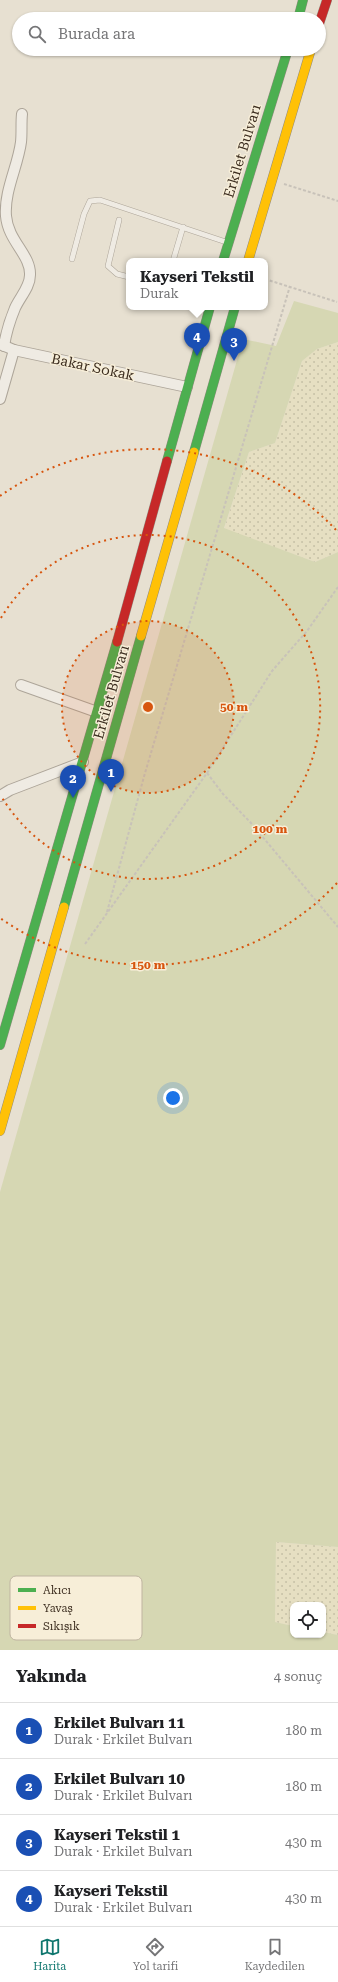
<!DOCTYPE html>
<html lang="tr">
<head>
<meta charset="utf-8">
<style>
	:root { --surface:#fff; --page:#f2f2f2; --text:#202124; --muted:#757577; --line:#e0e0e0; --accent:#0f766e }
	body { margin:0; font-family:"Roboto Serif",serif; background:var(--page); color:var(--text) }
	.controls { position:absolute; right:12px; bottom:12px; display:grid; overflow:hidden; border-radius:8px; box-shadow:0 1px 3px #0004 }
	.controls button { width:36px; height:36px; display:grid; place-items:center; padding:0; border:0; border-bottom:1px solid var(--line); background:var(--surface); color:var(--text); font:20px sans-serif }
	.you { position:absolute; left:173px; top:1098px; width:14px; height:14px; margin:-10px; border:3px solid #fff; border-radius:50%; background:#1a73e8; box-shadow:0 0 0 6px #1a73e833 }
	.badge { display:grid; place-items:center; width:26px; height:26px; border-radius:50%; background:var(--accent); color:#fff; font-size:13px; font-weight:700 }
	.pin { position:absolute; translate:-50% -33px; filter:drop-shadow(0 1px 2px #0008) }
	.pin::after { content:''; position:absolute; top:21px; width:14px; height:12px; background:inherit; clip-path:polygon(0 0,100% 0,50% 100%) }
	.popup { position:absolute; left:126px; top:258px; width:142px; height:52px; box-sizing:border-box; display:grid; place-content:center; border-radius:8px; background:var(--surface); filter:drop-shadow(0 1px 3px #0005); font-size:13px; white-space:nowrap; color:var(--muted) }
	.popup b { font-size:15px; color:var(--text) }
	.popup::after { content:''; position:absolute; left:50%; top:100%; margin-left:-8px; border:8px solid transparent; border-top-color:var(--surface) }
	.list { margin:0; padding:0; list-style:none }
	h2 { display:flex; justify-content:space-between; align-items:center; height:52px; margin:0; padding:0 16px; font-size:17px }
	h2 small { font-size:13px; font-weight:400; color:var(--muted) }
	.list li { display:grid; grid-template-columns:26px 1fr auto; gap:12px; align-items:center; box-sizing:border-box; height:56px; padding:0 16px; border-top:1px solid var(--line) }
	.list b { display:block; font-size:15px; white-space:nowrap }
	.list p { margin:0; font-size:13px; white-space:nowrap; color:var(--muted) }
	.list em { font-size:13px; font-style:normal; color:var(--muted) }
	.icon { flex:none; width:22px; height:22px; fill:none; stroke:currentColor; stroke-width:2; stroke-linecap:round; stroke-linejoin:round }
	.map { position:relative; flex:none; width:338px; height:1650px; overflow:hidden }
	.search { position:absolute; background:var(--surface); box-shadow:0 1px 3px #0004; left:12px; right:12px; top:12px; height:44px; display:flex; align-items:center; gap:10px; box-sizing:border-box; padding:0 14px; border-radius:22px; color:var(--muted); font-size:15px }
	.sheet { height:276px; background:var(--surface) }
	nav { display:flex; justify-content:space-around; align-items:center; box-sizing:border-box; height:56px; border-top:1px solid var(--line); background:var(--surface); font-size:11px; color:var(--muted) }
	nav a { display:grid; justify-items:center; gap:2px }
	nav .on { color:var(--accent) }
	.map>svg:first-child { display:block }
</style>
</head>
<body>
<div class="map">
<svg width="338" height="1650" viewBox="0 0 338 1650">
	<defs>
		<pattern id="farmland-dots" width="8" height="8" patternUnits="userSpaceOnUse"><rect width="8" height="8" fill="#e6dfc2"/><path d="M2 2h.1M6 6h.1" fill="none" stroke="#c6c0a6" stroke-width="1.8" stroke-linecap="round"/></pattern>
	</defs>
	<rect width="100%" height="100%" fill="#e7e0d1"/>
	<g fill="url(#farmland-dots)">
		<polygon points="338,342 338,552 315,562 224,529 249,452 275,443 302,361 317,349"/>
		<polygon points="276,1542 338,1547 338,1635 323,1632 323,1605 293,1605 293,1626 275,1622"/>
	</g>
	<polygon fill="#d6d7b3" points="294,301 338,313 338,342 317,349 302,361 275,443 249,452 224,528 315,562 338,552 338,1547 276,1542 275,1622 293,1626 293,1635 323,1635 323,1632 338,1635 338,1650 0,1650 0,1192 243,339 276,346"/>
	<g fill="none" stroke-linecap="round" stroke-linejoin="round">
		<defs>
			<g id="lane">
				<polyline points="119,220 108,266 117,274 129,277"/>
				<polyline points="72,259 84,214 90,201 100,200 226,242"/>
				<polyline points="173,261 183,227"/>
			</g>
			<g id="street">
				<polyline points="0,344 14,350 187,387"/>
				<path d="M4 346C6 333 10 320 15 308 20 297 30 287 30 275 31 255 8 241 6 216 4 191 18 166 21 142 22 133 21 123 22 114"/>
				<polyline points="0,399 14,350"/>
				<polyline points="21,685 97,712"/>
				<polyline points="0,796 10,790 83,762"/>
			</g>
			<g id="fast">
				<polyline points="298,19 303,0"/>
				<polyline points="223,261 288,49"/>
				<polyline points="194,452 235,307"/>
				<polyline points="167,461 210,307"/>
				<polyline points="64,907 141,636"/>
				<polyline points="0,1045 117,642"/>
			</g>
			<g id="slow">
				<polyline points="248,261 311,49"/>
				<polyline points="141,636 194,452"/>
				<polyline points="0,1131 64,907"/>
			</g>
			<g id="jam">
				<polyline points="319,24 327,0"/>
				<polyline points="117,642 167,461"/>
			</g>
		</defs>
		<use href="#lane" stroke="#ada599" stroke-width="6"/>
		<use href="#street" stroke="#ada599" stroke-width="12"/>
		<use href="#fast" stroke="#928b80" stroke-width="10"/>
		<use href="#slow" stroke="#928b80" stroke-width="10"/>
		<use href="#jam" stroke="#928b80" stroke-width="10"/>
		<g stroke="#c8c2b9" stroke-width="2" stroke-dasharray="3 2" stroke-linecap="butt">
			<polyline points="284,184 338,201"/>
			<polyline points="265,279 337,302"/>
			<polyline points="207,773 223,794 251,823 338,927"/>
			<polyline points="107,912 145,773 290,286"/>
			<polyline points="85,944 207,773 272,671 307,631 338,587"/>
		</g>
		<use href="#lane" stroke="#efebe3" stroke-width="5"/>
		<use href="#street" stroke="#efebe3" stroke-width="10"/>
		<use href="#fast" stroke="#4caf50" stroke-width="9"/>
		<use href="#slow" stroke="#ffc107" stroke-width="9"/>
		<use href="#jam" stroke="#c62828" stroke-width="9"/>
	</g>
	<circle cx="148" cy="707" r="86" fill="#d7550e" fill-opacity=".12"/>
	<g fill="none" stroke="#d7550e" stroke-width="2" stroke-dasharray="2 4">
		<circle cx="148" cy="707" r="86"/>
		<path d="M1 618A172 172 0 1 1 1 796"/>
		<path d="M337 883A258 258 0 0 1 0 918M0 496A258 258 0 0 1 337 531"/>
	</g>
	<g text-anchor="middle" stroke-width="3" stroke-linejoin="round" paint-order="stroke">
		<g font-size="14" fill="#3d2e20" stroke="#f7eed8">
			<text transform="translate(242 151) rotate(-73)" y="5">Erkilet Bulvarı</text>
			<text transform="translate(93 367) rotate(12)" y="5">Bakar Sokak</text>
			<text transform="translate(111 692) rotate(-74)" y="5">Erkilet Bulvarı</text>
		</g>
	</g>
	<rect x="10" y="1576" width="132" height="64" rx="6" fill="#f7eed8" stroke="#bfb4a1" stroke-width="1"/>
	<rect x="18" y="1588" width="18" height="4" fill="#4caf50"/>
	<rect x="18" y="1606" width="18" height="4" fill="#ffc107"/>
	<rect x="18" y="1624" width="18" height="4" fill="#c62828"/>
	<g font-size="11" fill="#3d2e20">
		<text x="43" y="1594">Akıcı</text>
		<text x="43" y="1612">Yavaş</text>
		<text x="43" y="1630">Sıkışık</text>
	</g>
	<circle cx="148" cy="707" r="6" fill="#d7550e" stroke="#f7eed8" stroke-width="2"/>
	<g font-size="12" text-anchor="middle" font-weight="bold" fill="#d7550e" stroke="#f7eed8" stroke-width="3" stroke-linejoin="round" paint-order="stroke">
		<text x="234" y="711">50 m</text>
		<text x="270" y="833">100 m</text>
		<text x="148" y="969">150 m</text>
	</g>
</svg>
<div class="controls">
<button><svg class="icon" aria-label="locate" viewBox="0 0 24 24"><circle cx="12" cy="12" r="6"/><path d="M12 2v4M12 18v4M2 12h4M18 12h4"/></svg></button>
</div>
<div class="you"></div>
<div class="pin badge" style="left:111px;top:792px;background:#1a4fb4">1</div>
<div class="pin badge" style="left:73px;top:798px;background:#1a4fb4">2</div>
<div class="pin badge" style="left:234px;top:361px;background:#1a4fb4">3</div>
<div class="pin badge" style="left:197px;top:356px;background:#1a4fb4">4</div>
<div class="popup"><b>Kayseri Tekstil</b>Durak</div>
<div class="search"><svg class="icon" aria-label="search" viewBox="0 0 24 24"><circle cx="10" cy="10" r="6"/><path d="M15 15l6 6"/></svg>Burada ara</div>
</div>
<section class="sheet">
<h2>Yakında<small>4 sonuç</small></h2>
<ul class="list">
<li><span class="badge" style="background:#1a4fb4">1</span><div><b>Erkilet Bulvarı 11</b><p>Durak · Erkilet Bulvarı</p></div><em>180 m</em></li>
<li><span class="badge" style="background:#1a4fb4">2</span><div><b>Erkilet Bulvarı 10</b><p>Durak · Erkilet Bulvarı</p></div><em>180 m</em></li>
<li><span class="badge" style="background:#1a4fb4">3</span><div><b>Kayseri Tekstil 1</b><p>Durak · Erkilet Bulvarı</p></div><em>430 m</em></li>
<li><span class="badge" style="background:#1a4fb4">4</span><div><b>Kayseri Tekstil</b><p>Durak · Erkilet Bulvarı</p></div><em>430 m</em></li>
</ul>
</section>
<nav>
<a class="on"><svg class="icon" aria-label="map" viewBox="0 0 24 24"><path d="M3 6l6-2 6 2 6-2v14l-6 2-6-2-6 2zM9 4v14M15 6v14"/></svg>Harita</a>
<a><svg class="icon" aria-label="directions" viewBox="0 0 24 24"><path d="M12 3l9 9-9 9-9-9zM9 14v-3h6M13 9l2 2-2 2"/></svg>Yol tarifi</a>
<a><svg class="icon" aria-label="saved" viewBox="0 0 24 24"><path d="M7 4h10v16l-5-4-5 4z"/></svg>Kaydedilen</a>
</nav>
</body>
</html>
